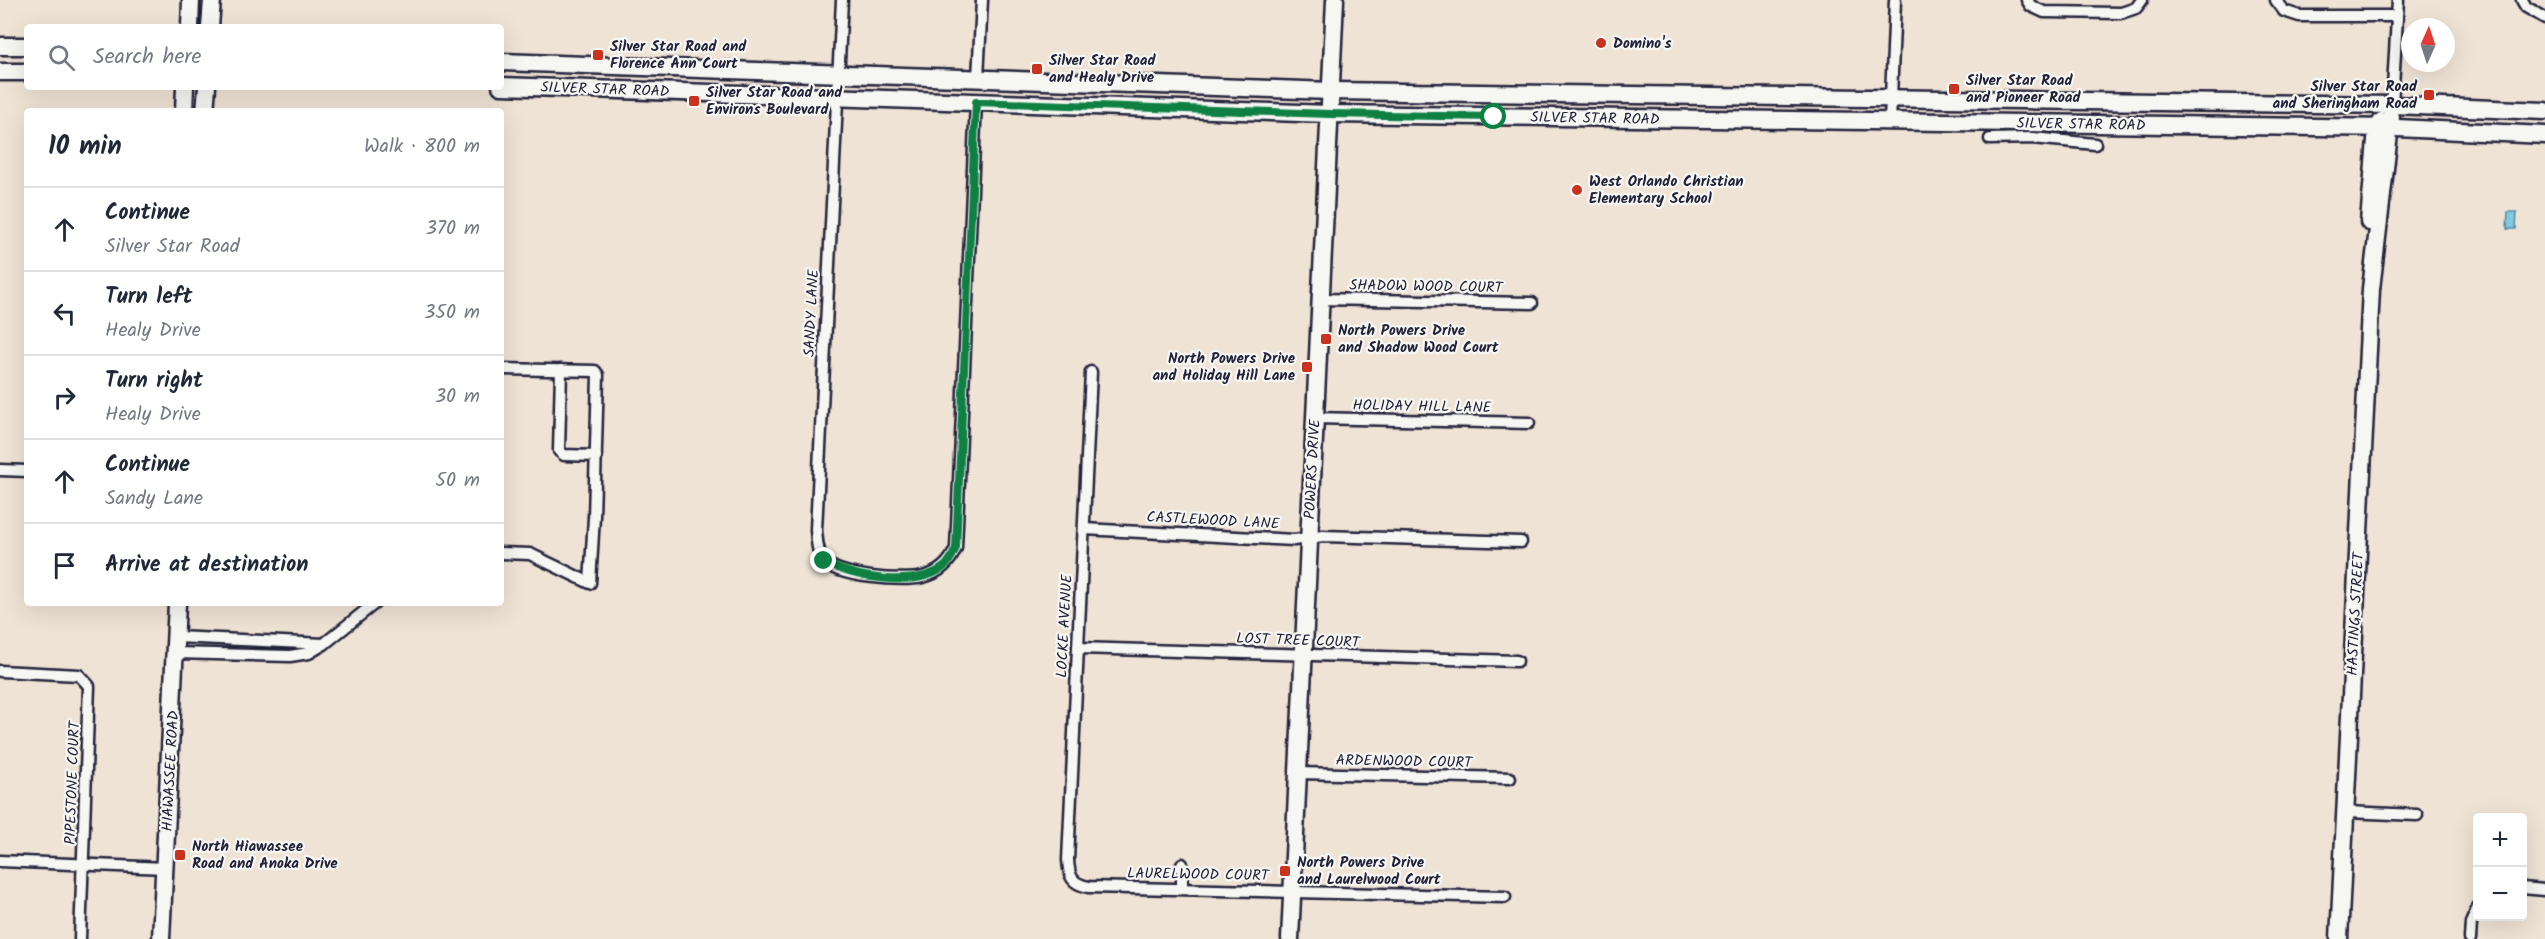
<!DOCTYPE html>
<html lang="en">
<head>
<meta charset="utf-8">
<style>
	:root { --surface:#fff; --page:#f6f6f7; --text:#1f2937; --muted:#747a83; --line:#e0e1e3 }
	body { margin:0; font-family:Kalam,sans-serif; background:var(--page); color:var(--text) }
	.controls { position:absolute; right:18px; bottom:18px; display:grid; overflow:hidden; border-radius:6px; box-shadow:0 6px 24px #0002 }
	.controls button { width:54px; height:54px; display:grid; place-items:center; padding:0; border:0; border-bottom:2px solid var(--line); background:var(--surface); color:var(--text); font:30px sans-serif }
	.compass { position:absolute; left:2401px; top:18px; width:54px; height:54px; border-radius:50%; background:var(--surface); box-shadow:0 6px 24px #0002; rotate:3deg }
	.stop { position:absolute; width:18px; height:18px; margin:-14px; border:4px solid #0b8043; border-radius:50%; background:#fff }
	.stop.end { background:#0b8043; border-color:#fff; box-shadow:0 2px 6px #0008 }
	.list { margin:0; padding:0; list-style:none }
	h2 { display:flex; justify-content:space-between; align-items:center; height:78px; margin:0; padding:0 24px; font-size:26px }
	h2 small { font-size:20px; font-weight:400; color:var(--muted) }
	.list li { display:grid; grid-template-columns:39px 1fr auto; gap:18px; align-items:center; box-sizing:border-box; height:84px; padding:0 24px; border-top:2px solid var(--line) }
	.list b { display:block; font-size:22px; white-space:nowrap }
	.list p { margin:0; font-size:20px; white-space:nowrap; color:var(--muted) }
	.list em { font-size:20px; font-style:normal; color:var(--muted) }
	.icon { flex:none; width:33px; height:33px; fill:none; stroke:currentColor; stroke-width:2; stroke-linecap:round; stroke-linejoin:round }
	.map { position:relative; flex:none; width:2545px; height:939px; overflow:hidden }
	.search { position:absolute; background:var(--surface); box-shadow:0 6px 24px #0002; left:24px; top:24px; width:480px; height:66px; display:flex; align-items:center; gap:15px; box-sizing:border-box; padding:0 21px; border-radius:6px; color:var(--muted); font-size:22px }
	.panel { position:absolute; background:var(--surface); box-shadow:0 6px 24px #0002; left:24px; top:108px; width:480px; height:498px; border-radius:6px }
	.map>svg:first-child { display:block }
</style>
</head>
<body>
<div class="map">
<svg width="2545" height="939" viewBox="0 0 2545 939">
	<rect width="100%" height="100%" fill="#efe3d5"/>
	<filter id="ink" filterUnits="userSpaceOnUse"><feTurbulence type="fractalNoise" baseFrequency=".0167" numOctaves="2"/><feDisplacementMap in="SourceGraphic" scale="12" xChannelSelector="R" yChannelSelector="G"/><feConvolveMatrix kernelMatrix="1 2 1 2 8 2 1 2 1" color-interpolation-filters="sRGB"/></filter>
	<g filter="url(#ink)">
		<polygon fill="#80c9e1" stroke="#5a869f" stroke-width="1.5" points="2508,212 2517,212 2516,229 2507,229"/>
		<g fill="none" stroke-linecap="round" stroke-linejoin="round">
			<defs>
				<g id="street">
					<path d="M842 0 816 530C817 540 817 553 824 561 837 577 903 582 923 577 939 573 950 563 956 548L976 102"/>
					<polyline points="2027,0 2031,6 2044,12 2121,13 2136,8 2142,0"/>
					<polyline points="2276,0 2284,11 2299,16 2397,16"/>
					<polyline points="2522,0 2526,7 2545,18"/>
					<polyline points="978,78 982,0"/>
					<polyline points="2392,105 2398,0"/>
					<polyline points="1890,122 1895,0"/>
					<polyline points="1990,139 2033,138 2095,144"/>
					<polyline points="1319,299 1532,303"/>
					<polyline points="501,369 595,371 598,375 594,517 590,583 530,554 501,553"/>
					<polyline points="561,370 559,451 564,455 596,456"/>
					<path d="M1091 372 1068 860C1069 877 1072 884 1089 887L1505 897"/>
					<polyline points="1314,418 1529,423"/>
					<polyline points="0,470 27,471"/>
					<polyline points="1084,529 1294,540 1323,536 1521,542"/>
					<polyline points="176,637 324,644"/>
					<polyline points="1078,648 1517,661"/>
					<polyline points="175,653 290,656 309,653 324,644 375,603"/>
					<polyline points="0,671 79,675 89,686 80,939"/>
					<polyline points="1298,773 1510,778"/>
					<polyline points="2346,812 2417,815"/>
					<polyline points="0,861 165,868"/>
					<polyline points="1182,888 1182,864"/>
					<polyline points="2522,888 2545,890"/>
					<polyline points="2470,939 2471,923 2478,907"/>
				</g>
				<g id="secondary">
					<polyline points="190,27 191,0"/>
					<polyline points="210,27 212,0"/>
					<polyline points="0,46 27,46"/>
					<polyline points="501,62 1331,91 2392,105 2545,111"/>
					<polyline points="0,72 27,72"/>
					<polyline points="501,86 1330,114 2397,128 2545,135"/>
					<polyline points="184,111 185,87"/>
					<polyline points="205,111 207,87"/>
					<polyline points="2369,222 2377,128 2382,121"/>
					<polyline points="161,939 177,603"/>
					<polyline points="1290,939 1335,0"/>
					<polyline points="2339,939 2371,289 2391,117"/>
				</g>
			</defs>
			<use href="#street" stroke="#22223b" stroke-width="15"/>
			<use href="#secondary" stroke="#22223b" stroke-width="21"/>
			<use href="#street" stroke="#f6f6f2" stroke-width="10"/>
			<use href="#secondary" stroke="#f6f6f2" stroke-width="16"/>
		</g>
	</g>
	<g fill="none" stroke-linecap="round" stroke-linejoin="round" filter="url(#ink)">
		<path stroke="#0b8043" stroke-width="8" d="M824 561C851 579 917 588 944 567 950 562 953 555 956 548L976 102 1330 114 1494 117"/>
	</g>
	<g fill="#c8321e" stroke="#f6f6f2" stroke-width="2">
		<circle cx="1601" cy="43" r="6"/>
		<rect x="592" y="49" width="12" height="12" rx="3"/>
		<rect x="1031" y="63" width="12" height="12" rx="3"/>
		<rect x="1948" y="83" width="12" height="12" rx="3"/>
		<rect x="2423" y="89" width="12" height="12" rx="3"/>
		<rect x="688" y="95" width="12" height="12" rx="3"/>
		<circle cx="1577" cy="190" r="6"/>
		<rect x="1320" y="333" width="12" height="12" rx="3"/>
		<rect x="1301" y="361" width="12" height="12" rx="3"/>
		<rect x="174" y="849" width="12" height="12" rx="3"/>
		<rect x="1279" y="865" width="12" height="12" rx="3"/>
	</g>
	<g text-anchor="middle" stroke-width="4.5" stroke-linejoin="round" paint-order="stroke">
		<g font-size="15" font-weight="bold" fill="#22223b" stroke="#f6f6f2" text-anchor="start">
			<text x="1613" y="48">Domino's</text>
			<text x="610" y="51">Silver Star Road and<tspan x="610" dy="17">Florence Ann Court</tspan></text>
			<text x="1049" y="65">Silver Star Road<tspan x="1049" dy="17">and Healy Drive</tspan></text>
			<text x="1966" y="85">Silver Star Road<tspan x="1966" dy="17">and Pioneer Road</tspan></text>
			<text x="2417" y="91" text-anchor="end">Silver Star Road<tspan x="2417" dy="17">and Sheringham Road</tspan></text>
			<text x="706" y="97">Silver Star Road and<tspan x="706" dy="17">Environs Boulevard</tspan></text>
			<text x="1589" y="186">West Orlando Christian<tspan x="1589" dy="17">Elementary School</tspan></text>
			<text x="1338" y="335">North Powers Drive<tspan x="1338" dy="17">and Shadow Wood Court</tspan></text>
			<text x="1295" y="363" text-anchor="end">North Powers Drive<tspan x="1295" dy="17">and Holiday Hill Lane</tspan></text>
			<text x="192" y="851">North Hiawassee<tspan x="192" dy="17">Road and Anoka Drive</tspan></text>
			<text x="1297" y="867">North Powers Drive<tspan x="1297" dy="17">and Laurelwood Court</tspan></text>
		</g>
		<g font-size="15" fill="#22223b" stroke="#f6f6f2">
			<text transform="translate(605 89) rotate(2)" y="5">SILVER STAR ROAD</text>
			<text transform="translate(1595 118) rotate(1)" y="5">SILVER STAR ROAD</text>
			<text transform="translate(2081 124) rotate(1)" y="5">SILVER STAR ROAD</text>
			<text transform="translate(1426 286) rotate(1)" y="5">SHADOW WOOD COURT</text>
			<text transform="translate(811 313) rotate(-87)" y="5">SANDY LANE</text>
			<text transform="translate(1422 406) rotate(1)" y="5">HOLIDAY HILL LANE</text>
			<text transform="translate(1312 469) rotate(-87)" y="5">POWERS DRIVE</text>
			<text transform="translate(1213 520) rotate(3)" y="5">CASTLEWOOD LANE</text>
			<text transform="translate(2355 614) rotate(-87)" y="5">HASTINGS STREET</text>
			<text transform="translate(1064 626) rotate(-87)" y="5">LOCKE AVENUE</text>
			<text transform="translate(1298 640) rotate(2)" y="5">LOST TREE COURT</text>
			<text transform="translate(1404 761) rotate(1)" y="5">ARDENWOOD COURT</text>
			<text transform="translate(170 771) rotate(-87)" y="5">HIAWASSEE ROAD</text>
			<text transform="translate(72 783) rotate(-88)" y="5">PIPESTONE COURT</text>
			<text transform="translate(1198 874) rotate(1)" y="5">LAURELWOOD COURT</text>
		</g>
	</g>
</svg>
<div class="controls">
<button>+</button>
<button>−</button>
</div>
<svg class="compass" viewBox="-18 -18 36 36"><path d="M0-13l5 13h-10z" fill="#e53935"/><path d="M0 13l5-13h-10z" fill="#747a83"/></svg>
<div class="stop" style="left:1494px;top:117px"></div>
<div class="stop end" style="left:824px;top:561px"></div>
<div class="search"><svg class="icon" aria-label="search" viewBox="0 0 24 24"><circle cx="10" cy="10" r="6"/><path d="M15 15l6 6"/></svg>Search here</div>
<section class="panel">
<h2>10 min<small>Walk · 800 m</small></h2>
<ul class="list">
<li><svg class="icon" aria-label="ahead" viewBox="0 0 24 24"><path d="M12 20V5M6 11l6-6 6 6"/></svg><div><b>Continue</b><p>Silver Star Road</p></div><em>370 m</em></li>
<li><svg class="icon" aria-label="left" viewBox="0 0 24 24"><path d="M17 20v-9H6M10 6l-5 5 5 5"/></svg><div><b>Turn left</b><p>Healy Drive</p></div><em>350 m</em></li>
<li><svg class="icon" aria-label="right" viewBox="0 0 24 24"><path d="M7 20v-9h11M14 6l5 5-5 5"/></svg><div><b>Turn right</b><p>Healy Drive</p></div><em>30 m</em></li>
<li><svg class="icon" aria-label="ahead" viewBox="0 0 24 24"><path d="M12 20V5M6 11l6-6 6 6"/></svg><div><b>Continue</b><p>Sandy Lane</p></div><em>50 m</em></li>
<li><svg class="icon" aria-label="arrive" viewBox="0 0 24 24"><path d="M6 21V4h12l-3 4 3 4H6"/></svg><div><b>Arrive at destination</b></div></li>
</ul>
</section>
</div>
</body>
</html>
